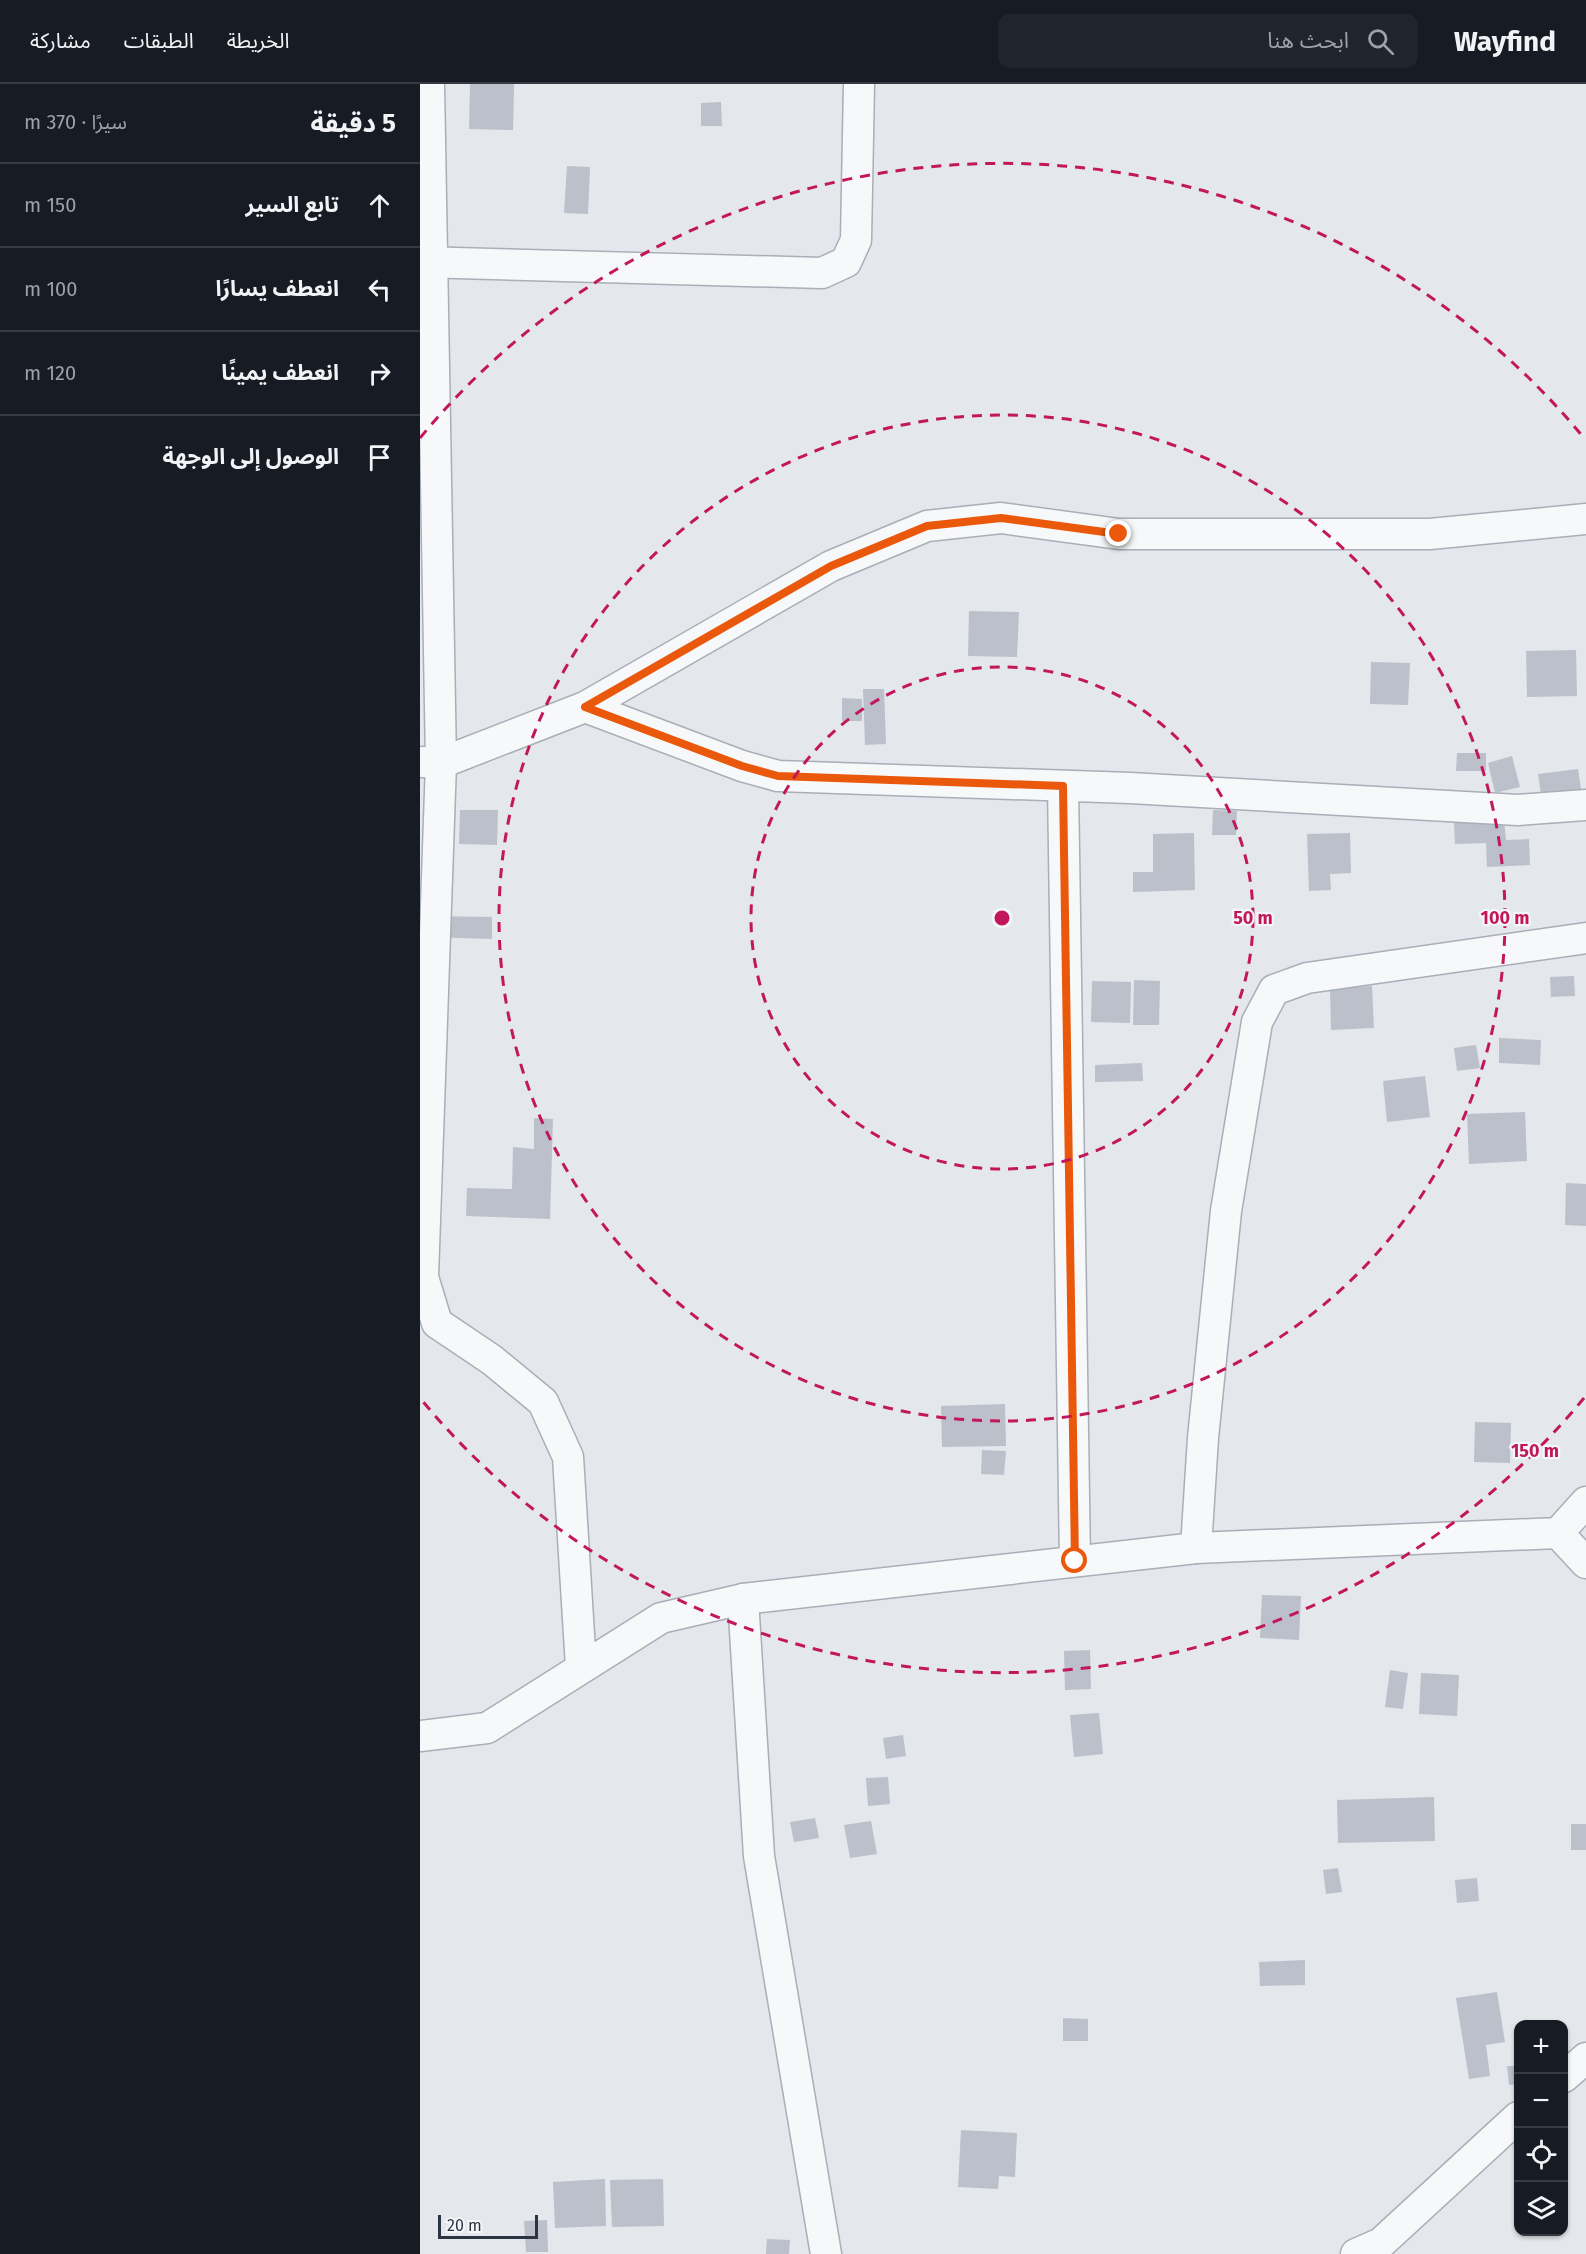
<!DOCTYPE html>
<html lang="ar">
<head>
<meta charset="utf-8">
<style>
	:root { --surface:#171b24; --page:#20242c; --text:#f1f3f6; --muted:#9ea1a6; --line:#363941 }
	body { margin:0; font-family:"Fira Sans","Noto Sans Arabic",sans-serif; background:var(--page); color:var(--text); direction:rtl }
	.controls { position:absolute; right:18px; bottom:18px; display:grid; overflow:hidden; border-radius:12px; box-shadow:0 2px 4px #0004 }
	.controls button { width:54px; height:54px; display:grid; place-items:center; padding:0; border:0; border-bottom:2px solid var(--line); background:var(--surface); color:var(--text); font:30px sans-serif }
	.scale { position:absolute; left:18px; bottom:15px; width:100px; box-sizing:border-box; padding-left:6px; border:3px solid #2b3445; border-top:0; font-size:16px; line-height:21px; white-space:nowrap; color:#2b3445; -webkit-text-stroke:4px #f4f6f9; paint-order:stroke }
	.stop { position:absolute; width:18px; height:18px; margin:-14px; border:4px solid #ea580c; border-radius:50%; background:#fff }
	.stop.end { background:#ea580c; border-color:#fff; box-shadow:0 2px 6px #0008 }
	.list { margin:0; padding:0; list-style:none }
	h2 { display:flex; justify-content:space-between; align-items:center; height:78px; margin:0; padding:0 24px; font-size:26px }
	h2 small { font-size:20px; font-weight:400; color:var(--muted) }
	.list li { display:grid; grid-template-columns:39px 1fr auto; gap:18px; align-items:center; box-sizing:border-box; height:84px; padding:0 24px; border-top:2px solid var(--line) }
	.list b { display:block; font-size:22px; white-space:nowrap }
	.list em { font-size:20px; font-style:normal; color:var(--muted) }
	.icon { flex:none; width:33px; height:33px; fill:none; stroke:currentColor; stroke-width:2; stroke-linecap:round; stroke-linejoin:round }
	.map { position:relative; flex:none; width:1166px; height:2170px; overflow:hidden; direction:ltr }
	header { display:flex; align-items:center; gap:36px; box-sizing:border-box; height:84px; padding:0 30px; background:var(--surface); border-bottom:2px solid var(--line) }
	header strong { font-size:28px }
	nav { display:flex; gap:33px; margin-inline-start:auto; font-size:21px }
	.search { width:420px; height:54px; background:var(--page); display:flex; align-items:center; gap:15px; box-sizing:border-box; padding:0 21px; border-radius:12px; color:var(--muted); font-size:22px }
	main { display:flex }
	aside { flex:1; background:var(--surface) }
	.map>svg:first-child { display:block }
</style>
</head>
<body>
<header>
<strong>Wayfind</strong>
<div class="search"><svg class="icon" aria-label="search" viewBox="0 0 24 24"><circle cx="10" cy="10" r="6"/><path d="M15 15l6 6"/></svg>ابحث هنا</div>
<nav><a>الخريطة</a><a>الطبقات</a><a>مشاركة</a></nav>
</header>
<main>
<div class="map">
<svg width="1166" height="2170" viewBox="0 0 1166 2170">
	<rect width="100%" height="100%" fill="#e4e7ec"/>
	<g fill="#bbc0ca">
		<polygon points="50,0 94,0 93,46 49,45"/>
		<polygon points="301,18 302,42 281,42 281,19"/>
		<polygon points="147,82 170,83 168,130 144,129"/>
		<polygon points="549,527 599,528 597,573 548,572"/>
		<polygon points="1156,566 1157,612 1107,613 1106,567"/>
		<polygon points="951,578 990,579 988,621 950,620"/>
		<polygon points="443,605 464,605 466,660 445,661"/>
		<polygon points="422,614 442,615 442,637 422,637"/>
		<polygon points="1037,669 1066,669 1066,687 1036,687"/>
		<polygon points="1092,672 1100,703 1075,709 1068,679"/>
		<polygon points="1158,685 1161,705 1121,710 1118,690"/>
		<polygon points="40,726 78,726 77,761 39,760"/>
		<polygon points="793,726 817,727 816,751 792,751"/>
		<polygon points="1084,736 1086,756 1109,755 1110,781 1067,783 1066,759 1035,760 1034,739"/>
		<polygon points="774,749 775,806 713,808 713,788 733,788 733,750"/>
		<polygon points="930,749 931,789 910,790 911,806 889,807 887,750"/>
		<polygon points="8,832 72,833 72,855 8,853"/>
		<polygon points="1154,892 1155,912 1131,913 1130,893"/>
		<polygon points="714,896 740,897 739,941 713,941"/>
		<polygon points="672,897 711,898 710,939 671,938"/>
		<polygon points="952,902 954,944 911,946 910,904"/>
		<polygon points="1079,954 1121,956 1120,981 1079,979"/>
		<polygon points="1056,961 1060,984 1037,987 1034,964"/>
		<polygon points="722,979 723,997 675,998 675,981"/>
		<polygon points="1005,992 1010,1033 967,1038 963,997"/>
		<polygon points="1105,1028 1107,1077 1049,1080 1047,1030"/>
		<polygon points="114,1034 133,1035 130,1135 46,1132 47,1104 92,1105 93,1063 114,1065"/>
		<polygon points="1146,1099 1166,1100 1166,1142 1145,1141"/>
		<polygon points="585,1320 586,1362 522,1363 521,1322"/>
		<polygon points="1055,1338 1091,1339 1090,1379 1054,1378"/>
		<polygon points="562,1366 586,1367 584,1391 561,1390"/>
		<polygon points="842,1511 881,1512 879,1556 840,1554"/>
		<polygon points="670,1566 671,1605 645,1606 644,1567"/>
		<polygon points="970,1586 988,1589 983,1625 965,1623"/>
		<polygon points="1001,1589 1039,1591 1037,1632 999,1630"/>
		<polygon points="679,1629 683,1670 654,1673 650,1631"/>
		<polygon points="483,1651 486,1672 466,1675 463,1654"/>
		<polygon points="468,1693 470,1720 448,1722 446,1694"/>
		<polygon points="1014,1713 1015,1757 918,1759 917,1716"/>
		<polygon points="395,1734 399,1754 374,1758 370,1738"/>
		<polygon points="451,1737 457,1770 430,1774 424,1741"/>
		<rect x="1151" y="1740" width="15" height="26"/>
		<polygon points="918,1784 922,1808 906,1810 903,1786"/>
		<polygon points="1057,1794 1059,1817 1037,1819 1035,1796"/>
		<polygon points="885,1876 885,1901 840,1902 839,1878"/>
		<polygon points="1077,1908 1085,1958 1066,1961 1070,1992 1049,1995 1036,1914"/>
		<polygon points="643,1934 668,1935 668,1957 643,1957"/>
		<polygon points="1087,1982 1098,1982 1098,2000 1089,2001"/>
		<polygon points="541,2046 597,2049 595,2093 579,2092 578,2105 538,2103"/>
		<polygon points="185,2095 186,2142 135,2144 133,2098"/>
		<polygon points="243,2095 244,2142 192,2143 190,2096"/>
		<polygon points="127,2136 128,2168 106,2168 104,2137"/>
		<polygon points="347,2155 370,2156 369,2170 346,2170"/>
	</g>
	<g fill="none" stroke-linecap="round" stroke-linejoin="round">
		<defs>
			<g id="street">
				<polyline points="9,0 21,679 3,1193 17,1239 72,1276 123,1318 148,1373 161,1583"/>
				<polyline points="0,178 402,189 426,178 436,156 439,0"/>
				<polyline points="165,623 322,682 358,692 710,704 1098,726 1166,721"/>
				<polyline points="3,678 21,679 165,623 411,482 507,442 581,434 699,450 1010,450 1166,435"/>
				<polyline points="643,702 655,1477"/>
				<polyline points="1138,1449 1166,1479"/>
				<polyline points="776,1464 783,1354 806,1127 837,938 854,906 887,894 1166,854"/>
				<polyline points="323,1515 339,1772 406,2170"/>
				<polyline points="0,1652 67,1644 241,1534 323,1515 776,1464 1138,1449 1166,1418"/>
				<polyline points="1144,1993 1166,1974"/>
				<polyline points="936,2170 961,2159 1098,2033"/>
			</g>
		</defs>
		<use href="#street" stroke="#a9aeb7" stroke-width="33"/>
		<use href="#street" stroke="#f7f8fa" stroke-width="30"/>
	</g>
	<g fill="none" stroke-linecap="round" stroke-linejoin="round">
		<polyline stroke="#ea580c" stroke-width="8" points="655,1477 643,702 358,692 322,682 165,623 411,482 507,442 581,434 699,450"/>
	</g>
	<g fill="none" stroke="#c2185b" stroke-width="3" stroke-dasharray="10 8">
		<circle cx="582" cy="834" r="251"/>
		<circle cx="582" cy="834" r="503"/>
		<path d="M1164 1314A754 754 0 0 1 0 1314M0 354A754 754 0 0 1 1164 354"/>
	</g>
	<circle cx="582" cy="834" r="9" fill="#c2185b" stroke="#f4f6f9" stroke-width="3"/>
	<g font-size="18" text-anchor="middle" font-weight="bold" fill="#c2185b" stroke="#f4f6f9" stroke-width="4.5" stroke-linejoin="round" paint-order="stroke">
		<text x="833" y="840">50 m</text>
		<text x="1085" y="840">100 m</text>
		<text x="1115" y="1373">150 m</text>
	</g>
</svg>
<div class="controls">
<button>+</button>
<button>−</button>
<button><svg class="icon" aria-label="locate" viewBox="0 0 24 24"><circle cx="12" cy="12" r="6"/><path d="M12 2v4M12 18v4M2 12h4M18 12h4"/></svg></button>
<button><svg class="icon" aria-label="layers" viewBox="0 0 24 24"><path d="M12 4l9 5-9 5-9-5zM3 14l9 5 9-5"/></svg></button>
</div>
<div class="scale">20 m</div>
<div class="stop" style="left:655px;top:1477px"></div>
<div class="stop end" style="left:699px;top:450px"></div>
</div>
<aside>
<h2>5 دقيقة<small>سيرًا · 370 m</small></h2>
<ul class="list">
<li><svg class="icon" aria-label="ahead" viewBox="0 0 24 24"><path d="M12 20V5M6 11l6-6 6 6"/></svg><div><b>تابع السير</b></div><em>150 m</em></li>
<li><svg class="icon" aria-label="left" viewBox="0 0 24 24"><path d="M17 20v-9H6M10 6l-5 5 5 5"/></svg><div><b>انعطف يسارًا</b></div><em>100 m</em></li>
<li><svg class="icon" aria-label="right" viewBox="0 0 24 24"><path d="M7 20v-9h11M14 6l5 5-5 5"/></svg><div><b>انعطف يمينًا</b></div><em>120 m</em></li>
<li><svg class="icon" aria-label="arrive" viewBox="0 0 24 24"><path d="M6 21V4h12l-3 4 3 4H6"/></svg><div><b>الوصول إلى الوجهة</b></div></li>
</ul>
</aside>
</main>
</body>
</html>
